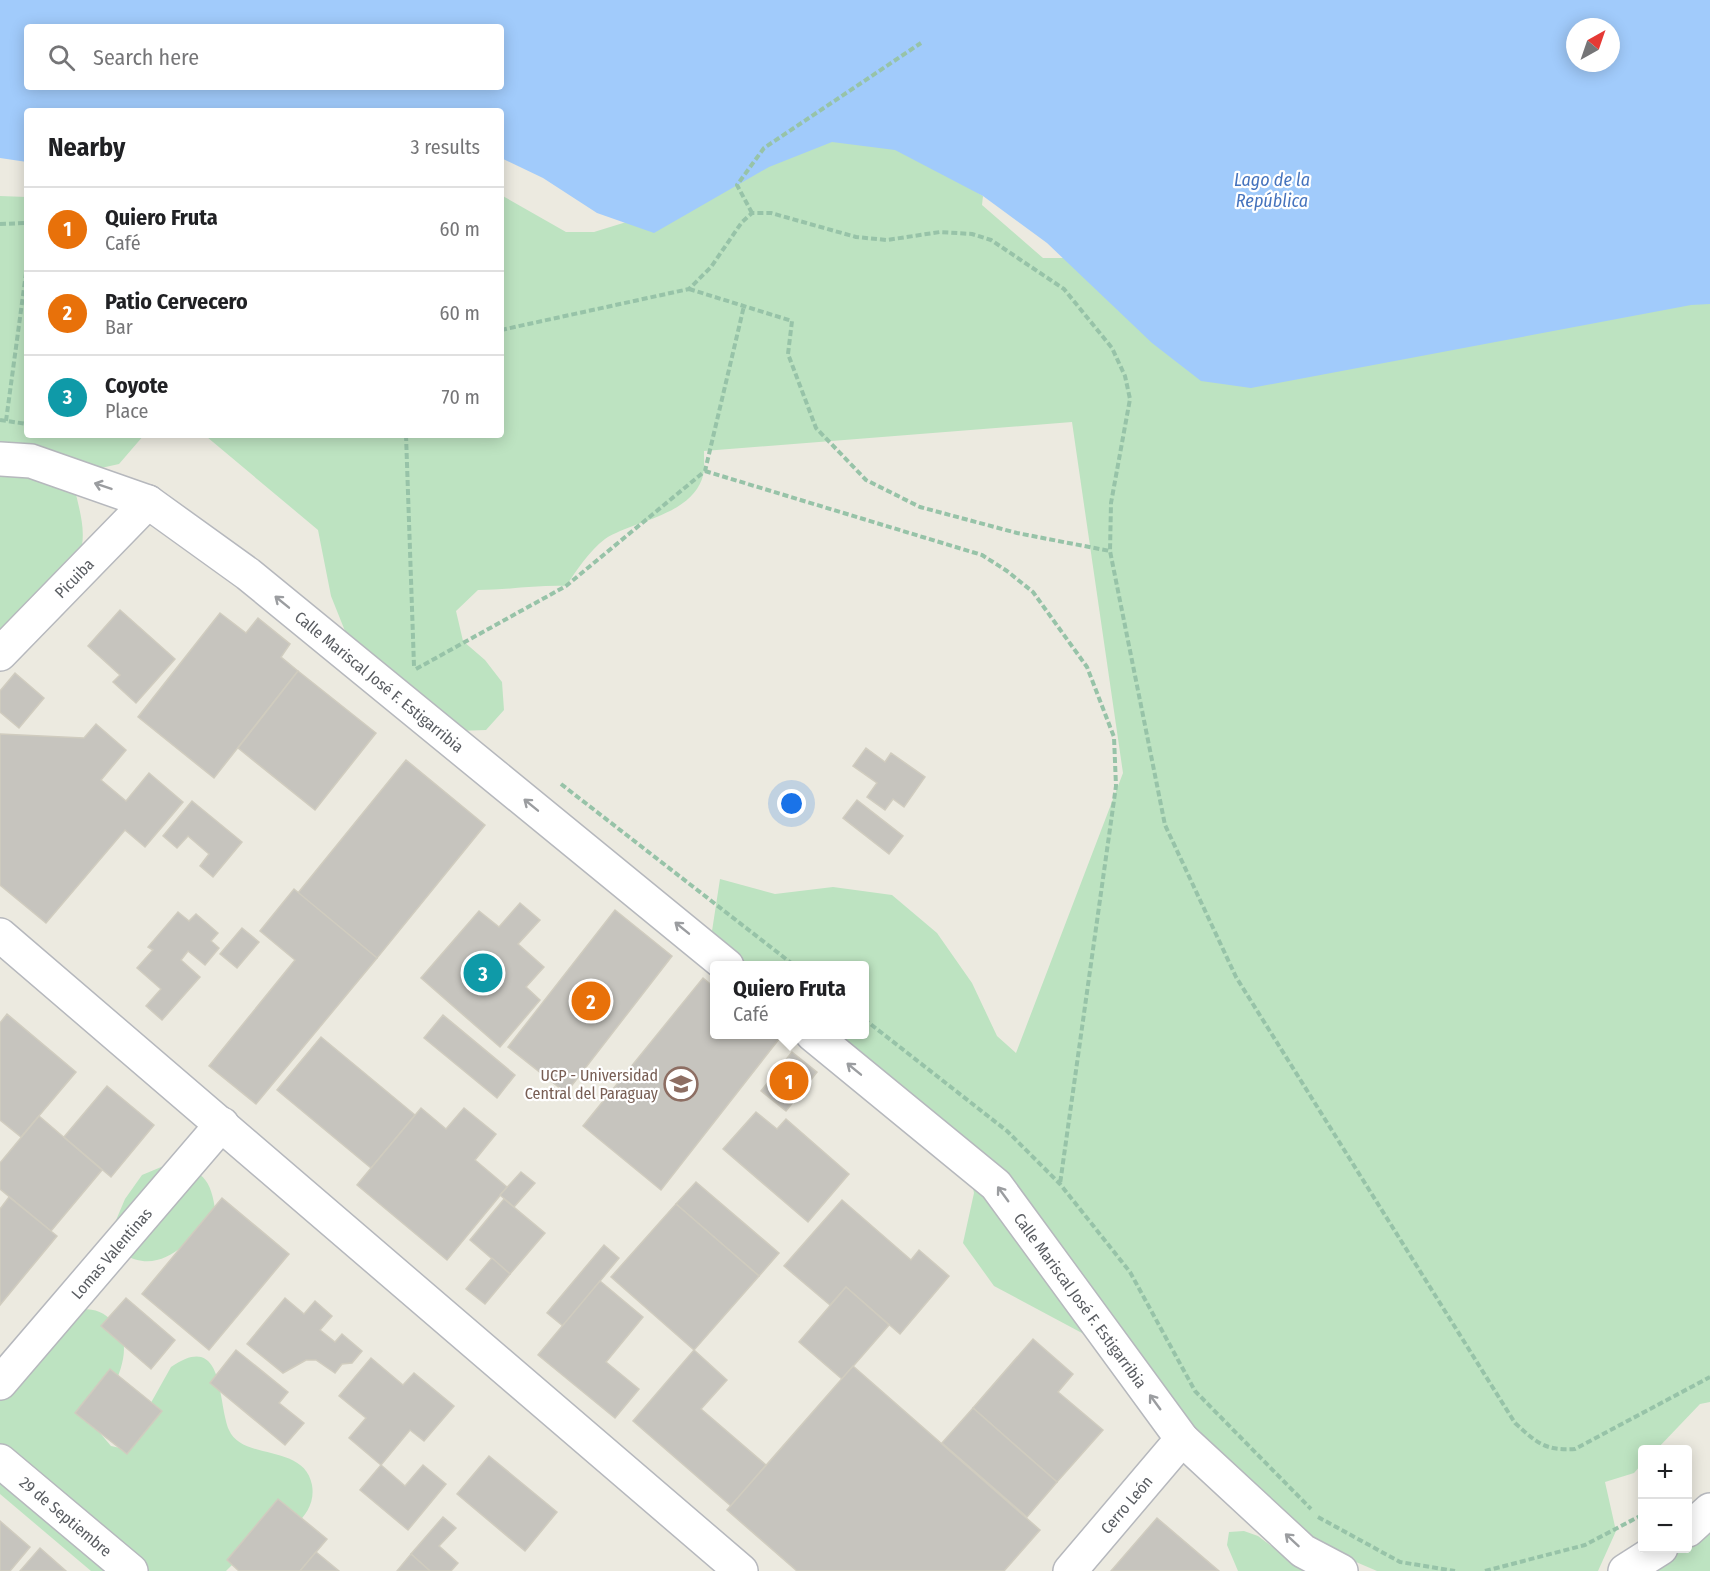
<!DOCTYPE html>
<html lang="en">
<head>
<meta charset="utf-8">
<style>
	:root { --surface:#fff; --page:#f6f6f6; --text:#202124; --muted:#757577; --line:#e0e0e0; --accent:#0b8043 }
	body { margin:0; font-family:"Fira Sans Condensed",sans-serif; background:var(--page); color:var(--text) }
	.controls { position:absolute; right:18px; bottom:18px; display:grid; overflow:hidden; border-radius:6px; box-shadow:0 3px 15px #0003 }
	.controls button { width:54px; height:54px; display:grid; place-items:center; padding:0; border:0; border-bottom:2px solid var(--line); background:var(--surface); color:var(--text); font:30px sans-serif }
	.compass { position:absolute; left:1566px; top:18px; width:54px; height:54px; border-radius:50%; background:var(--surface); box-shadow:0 3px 15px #0003; rotate:40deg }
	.you { position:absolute; left:792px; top:804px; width:21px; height:21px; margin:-15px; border:4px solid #fff; border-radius:50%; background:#1a73e8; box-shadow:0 0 0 9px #1a73e833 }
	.badge { display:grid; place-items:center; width:39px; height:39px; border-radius:50%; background:var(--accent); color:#fff; font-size:20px; font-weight:700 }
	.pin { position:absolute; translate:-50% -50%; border:3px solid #fff; box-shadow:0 2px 6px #0006 }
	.popup { position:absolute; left:710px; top:961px; width:159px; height:78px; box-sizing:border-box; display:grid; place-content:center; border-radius:6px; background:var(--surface); filter:drop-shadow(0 2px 4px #0005); font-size:20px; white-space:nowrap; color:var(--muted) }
	.popup b { font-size:22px; color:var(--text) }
	.popup::after { content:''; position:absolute; left:50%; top:100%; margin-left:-12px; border:12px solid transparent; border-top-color:var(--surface) }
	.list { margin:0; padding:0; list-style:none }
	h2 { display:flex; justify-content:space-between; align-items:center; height:78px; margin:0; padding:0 24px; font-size:26px }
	h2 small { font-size:20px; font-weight:400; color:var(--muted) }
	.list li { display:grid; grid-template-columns:39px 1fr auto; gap:18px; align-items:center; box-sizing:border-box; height:84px; padding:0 24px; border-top:2px solid var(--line) }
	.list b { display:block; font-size:22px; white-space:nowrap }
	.list p { margin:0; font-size:20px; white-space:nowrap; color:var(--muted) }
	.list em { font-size:20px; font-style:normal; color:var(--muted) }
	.icon { flex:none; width:33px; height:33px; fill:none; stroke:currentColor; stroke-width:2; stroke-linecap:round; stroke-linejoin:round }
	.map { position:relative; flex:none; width:1710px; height:1571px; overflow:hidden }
	.search { position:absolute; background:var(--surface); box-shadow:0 3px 15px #0003; left:24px; top:24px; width:480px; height:66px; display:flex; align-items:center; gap:15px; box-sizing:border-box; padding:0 21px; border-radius:6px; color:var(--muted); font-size:22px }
	.panel { position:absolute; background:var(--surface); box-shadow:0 3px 15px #0003; left:24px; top:108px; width:480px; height:330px; border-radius:6px }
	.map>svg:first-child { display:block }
</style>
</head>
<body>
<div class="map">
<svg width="1710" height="1571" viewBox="0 0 1710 1571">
	<rect width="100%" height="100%" fill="#eceae0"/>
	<g fill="#bde3c1">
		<path d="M845 110 983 196 982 205 1043 258 1710 257V1402L1700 1404 1657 1449 1642 1450V1464L1634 1473 1605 1482 1616 1531 1598 1571H1377L1356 1562 1303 1551 1095 1340 994 1286 963 1243 974 1193 963 1139 810 1035 864 1034V966L734 965 712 931 720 879 775 894 833 887 892 895 937 933 972 983 997 1036 1016 1053 1123 773 1072 422 704 451C704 460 705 471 702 479 689 516 632 521 605 539 589 551 577 570 566 586 536 585 507 590 478 590L456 611 463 641 485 660 502 682 504 710 486 730 457 731 351 646 331 596 318 530 207 437 192 435H501V195L566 232H594L649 215Z"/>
		<path d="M0 196 27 197V435H144L119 464 92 470 75 490C79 508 85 527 82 545 76 580 25 613 0 636Z"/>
		<path d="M166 1165C203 1169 211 1177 216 1215 189 1240 162 1277 123 1254L114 1225 125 1199 142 1175Z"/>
		<path d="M82 1309C96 1309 104 1312 114 1323 141 1351 106 1398 94 1426L111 1446 125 1449 171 1367C225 1330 217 1401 229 1430 242 1461 304 1443 312 1485 319 1525 262 1546 234 1563L226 1571H91L0 1494V1360Z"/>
		<polygon points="1710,1528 1710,1571 1657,1571 1658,1563 1670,1549 1688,1548 1688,1534"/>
		<polygon points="1244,1531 1258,1536 1291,1561 1325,1571 1238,1571 1227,1545 1229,1532"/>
	</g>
	<path fill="#a1cbfb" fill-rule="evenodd" d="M0 0H1710V304L1691 305 1251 388 1201 381 1152 343 1047 243 983 196 895 150 832 142 769 167 654 233 597 213 543 178 501 158V111H27V162L0 158ZM27 27H501V87H27ZM1575 27H1611V63H1575Z"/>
	<g fill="#c6c4be" stroke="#d0ccbf" stroke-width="1.5">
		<polygon points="120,610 175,659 136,703 113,682 120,675 88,646"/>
		<polygon points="220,613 246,633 258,618 290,644 281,657 298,671 214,778 138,717"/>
		<polygon points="298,671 376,733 315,810 238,748"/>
		<polygon points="15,673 44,698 19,728 0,712 0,691"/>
		<polygon points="96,724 126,750 101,780 126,801 149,773 183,802 145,847 125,830 46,923 0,885 0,734 84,738"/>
		<polygon points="866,748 885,762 891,753 925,777 904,807 893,799 885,810 867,797 877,783 853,766"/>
		<polygon points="406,760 485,825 377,958 298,893"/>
		<polygon points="857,800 903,836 889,854 843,818"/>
		<polygon points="192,801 242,842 213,877 200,866 209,854 188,836 177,848 163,836"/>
		<polygon points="294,889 377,958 256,1104 209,1066 295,960 260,931"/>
		<polygon points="520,903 540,920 518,944 544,967 526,987 540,1000 500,1047 421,978 479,911 499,927"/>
		<polygon points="615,910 672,956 566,1093 508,1047"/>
		<polygon points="178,912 189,921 196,914 218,933 211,941 219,948 205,965 188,951 181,960 200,977 162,1020 146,1006 161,989 137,968 153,950 148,947"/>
		<polygon points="242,928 259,942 237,968 220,954"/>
		<polygon points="703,978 714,987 714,1034 773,1034 779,1039 661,1190 583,1126"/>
		<polygon points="7,1014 76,1072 21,1137 0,1120 0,1023"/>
		<polygon points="443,1015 515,1075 497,1098 424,1038"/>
		<polygon points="321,1037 415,1115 371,1168 277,1090"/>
		<polygon points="792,1052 817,1072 786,1111 761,1091"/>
		<polygon points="107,1086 154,1125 111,1177 64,1137"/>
		<polygon points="421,1108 446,1129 464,1108 496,1134 475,1160 507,1187 447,1260 357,1185"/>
		<polygon points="756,1112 777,1129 786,1119 849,1174 808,1222 723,1149"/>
		<polygon points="39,1116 102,1170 51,1231 0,1189 0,1163"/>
		<polygon points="521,1172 535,1183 514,1207 500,1195"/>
		<polygon points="696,1182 779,1253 759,1276 676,1204"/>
		<polygon points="9,1197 57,1236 0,1305 0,1209"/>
		<polygon points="222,1198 289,1254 209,1350 142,1294"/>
		<polygon points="504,1199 545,1233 510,1274 470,1240"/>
		<polygon points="842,1200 911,1260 919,1250 949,1276 900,1334 846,1287 830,1305 784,1266"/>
		<polygon points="676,1204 759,1276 694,1350 611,1277"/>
		<polygon points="604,1245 619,1258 563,1326 547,1313"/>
		<polygon points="492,1258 510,1274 485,1304 466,1289"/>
		<polygon points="600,1281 643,1317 606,1362 639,1389 615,1418 538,1355"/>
		<polygon points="846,1287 889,1325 842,1379 799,1342"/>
		<polygon points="126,1298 175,1340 151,1369 101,1326"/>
		<polygon points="285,1298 304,1314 315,1301 332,1316 320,1330 335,1342 342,1334 362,1351 352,1363 342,1364 335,1373 316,1360 306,1360 283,1373 247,1344"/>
		<polygon points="1033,1339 1073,1374 1058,1392 1103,1430 1057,1482 973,1408"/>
		<polygon points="236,1350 288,1392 279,1403 304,1423 285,1445 210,1383"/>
		<polygon points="694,1350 727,1380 701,1409 766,1465 731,1506 633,1421"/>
		<polygon points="371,1358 403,1385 414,1373 454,1406 424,1441 410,1430 381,1465 349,1438 366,1418 339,1396"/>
		<polygon points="853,1366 1040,1530 1004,1571 797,1571 727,1510"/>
		<polygon points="110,1369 162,1411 127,1454 75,1413"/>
		<polygon points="973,1408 1057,1482 1027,1517 942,1443"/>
		<polygon points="489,1456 557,1512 525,1551 457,1494"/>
		<polygon points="381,1465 405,1486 423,1465 446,1484 408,1530 360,1490"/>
		<polygon points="278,1499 327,1539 300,1571 239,1571 227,1560"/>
		<polygon points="443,1517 456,1528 439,1546 458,1563 451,1571 430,1571 411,1554"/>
		<polygon points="1157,1518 1219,1571 1111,1571"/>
		<polygon points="0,1521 30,1547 10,1571 0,1571"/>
		<polygon points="40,1548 66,1571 20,1571"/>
		<polygon points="316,1552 339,1571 300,1571"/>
		<polygon points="411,1554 430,1571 397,1571"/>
	</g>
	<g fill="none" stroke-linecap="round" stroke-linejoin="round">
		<defs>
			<g id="minor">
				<path id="s1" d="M0 459 31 461 148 502 248 574 727 966"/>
				<path id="s2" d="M0 654 148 502"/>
				<polyline points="0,935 741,1571"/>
				<path id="s3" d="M812 1034 996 1185 1182 1439 1303 1551 1341 1571"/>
				<path id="s4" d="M0 1383 222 1124"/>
				<path id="s5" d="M0 1461 131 1571"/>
				<polyline points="1688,1530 1710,1510"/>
				<path id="s6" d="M1070 1571 1182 1439"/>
				<polyline points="1625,1571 1661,1548"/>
			</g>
		</defs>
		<use href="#minor" stroke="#b6b8bd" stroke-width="36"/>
		<g stroke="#97c3a8" stroke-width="4" stroke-dasharray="6 3" stroke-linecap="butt">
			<polyline points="752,213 737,185 764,148 921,43"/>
			<polyline points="0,224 27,223"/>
			<polyline points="689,289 792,321 788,354 816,428 866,480 920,507 1017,533 1110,551"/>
			<path d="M501 330 689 289 711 267 742 222 752 213H771L856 237 887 240 940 232 972 234 991 240 1064 289 1112 348 1125 376 1130 399 1111 503 1110 551 1165 825 1236 977 1515 1423C1537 1443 1545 1451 1575 1449L1710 1377"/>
			<polyline points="0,420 27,424"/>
			<polyline points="6,421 27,266"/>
			<polyline points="406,435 414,666"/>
			<polyline points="705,471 982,555 1007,571 1033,592 1087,667 1114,737 1116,786 1060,1184"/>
			<polyline points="416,669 566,586 705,471 744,306"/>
			<polyline points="561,784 795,966"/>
			<polyline points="864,1019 1007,1131 1060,1184 1130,1272 1195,1391 1311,1509"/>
			<polyline points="1318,1517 1400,1562 1455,1571"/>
			<polyline points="1485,1571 1585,1545 1642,1515"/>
		</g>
		<use href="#minor" stroke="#fff" stroke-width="33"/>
	</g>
	<defs><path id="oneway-shaft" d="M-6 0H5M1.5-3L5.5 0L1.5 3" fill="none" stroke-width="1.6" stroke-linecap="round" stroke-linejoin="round" transform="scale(1.5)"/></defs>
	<g stroke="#9b9da0">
		<use href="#oneway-shaft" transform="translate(103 486) rotate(-161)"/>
		<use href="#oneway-shaft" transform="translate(282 602) rotate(-141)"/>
		<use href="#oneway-shaft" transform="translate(531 805) rotate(-141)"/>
		<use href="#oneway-shaft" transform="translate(682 928) rotate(-141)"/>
		<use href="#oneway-shaft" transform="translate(854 1069) rotate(-141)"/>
		<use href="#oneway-shaft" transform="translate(1003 1194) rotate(-126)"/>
		<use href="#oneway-shaft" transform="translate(1155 1402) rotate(-126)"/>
		<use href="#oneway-shaft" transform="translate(1292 1540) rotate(-137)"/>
	</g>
	<defs>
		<symbol id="university-ring" viewBox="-11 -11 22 22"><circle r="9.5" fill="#fff" stroke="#8d6e63" stroke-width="1.5"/><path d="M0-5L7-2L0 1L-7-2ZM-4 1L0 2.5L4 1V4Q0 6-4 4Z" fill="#8d6e63"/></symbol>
	</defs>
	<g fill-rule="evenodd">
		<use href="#university-ring" x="662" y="1065" width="38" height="38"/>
	</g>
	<g text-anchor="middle" stroke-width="4.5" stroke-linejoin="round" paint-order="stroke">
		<g font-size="16" fill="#595c61" stroke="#fff">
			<text dy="6" stroke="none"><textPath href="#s2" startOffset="106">Picuiba</textPath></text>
			<text dy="6" stroke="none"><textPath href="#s1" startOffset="448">Calle Mariscal José F. Estigarribia</textPath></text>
			<text dy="6" stroke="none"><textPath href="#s4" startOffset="171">Lomas Valentinas</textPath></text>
			<text dy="6" stroke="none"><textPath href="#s3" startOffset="381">Calle Mariscal José F. Estigarribia</textPath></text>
			<text dy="6" stroke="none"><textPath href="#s6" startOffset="87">Cerro León</textPath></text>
			<text dy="6" stroke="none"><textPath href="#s5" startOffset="86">29 de Septiembre</textPath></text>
		</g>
		<g font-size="16" fill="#785e54" stroke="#fff" text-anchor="end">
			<text x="658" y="1081">UCP - Universidad<tspan x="658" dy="18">Central del Paraguay</tspan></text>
		</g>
		<g font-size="18" font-style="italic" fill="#4573bd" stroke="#fff">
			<text x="1272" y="186">Lago de la<tspan x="1272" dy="21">República</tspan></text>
		</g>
	</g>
</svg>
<div class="controls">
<button>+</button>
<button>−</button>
</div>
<svg class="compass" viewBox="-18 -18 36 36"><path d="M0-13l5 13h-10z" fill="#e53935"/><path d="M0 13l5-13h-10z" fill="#757577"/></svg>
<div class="you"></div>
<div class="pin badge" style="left:789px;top:1081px;background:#e8710a">1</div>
<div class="popup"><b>Quiero Fruta</b>Café</div>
<div class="pin badge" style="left:591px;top:1001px;background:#e8710a">2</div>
<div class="pin badge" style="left:483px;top:973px;background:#0f9aa8">3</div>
<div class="search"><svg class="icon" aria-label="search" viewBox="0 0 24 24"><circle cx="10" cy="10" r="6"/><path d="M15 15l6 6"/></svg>Search here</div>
<section class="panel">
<h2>Nearby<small>3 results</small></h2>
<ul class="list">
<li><span class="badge" style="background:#e8710a">1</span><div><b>Quiero Fruta</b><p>Café</p></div><em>60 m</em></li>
<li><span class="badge" style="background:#e8710a">2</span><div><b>Patio Cervecero</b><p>Bar</p></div><em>60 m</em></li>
<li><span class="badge" style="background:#0f9aa8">3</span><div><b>Coyote</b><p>Place</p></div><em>70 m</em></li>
</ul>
</section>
</div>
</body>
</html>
